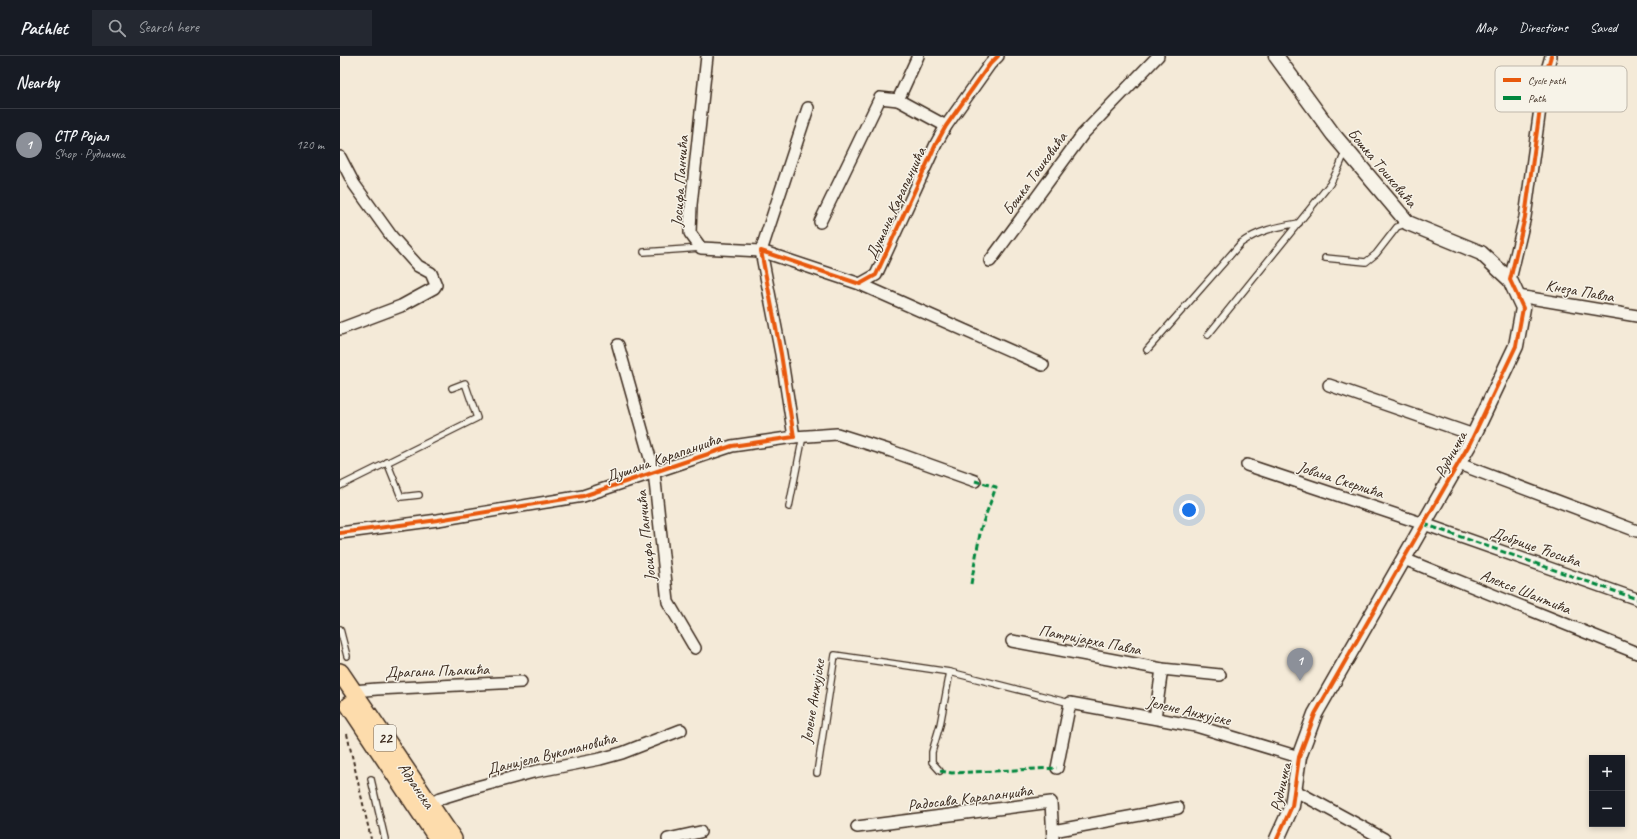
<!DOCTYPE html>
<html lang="en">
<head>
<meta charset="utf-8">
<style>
	:root { --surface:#171b24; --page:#242831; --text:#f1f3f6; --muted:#9ea1a6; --line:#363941; --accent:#8c9099 }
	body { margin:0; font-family:Caveat,sans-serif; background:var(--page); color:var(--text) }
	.controls { position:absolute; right:12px; bottom:12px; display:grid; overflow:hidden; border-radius:0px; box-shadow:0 2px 6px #0003 }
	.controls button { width:36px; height:36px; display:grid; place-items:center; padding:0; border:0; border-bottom:1px solid var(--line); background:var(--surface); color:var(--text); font:20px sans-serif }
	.you { position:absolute; left:849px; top:454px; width:14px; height:14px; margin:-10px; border:3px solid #fff; border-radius:50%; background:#1a73e8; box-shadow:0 0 0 6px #1a73e833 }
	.badge { display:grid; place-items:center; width:26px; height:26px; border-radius:50%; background:var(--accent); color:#fff; font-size:13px; font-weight:700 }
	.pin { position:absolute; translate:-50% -33px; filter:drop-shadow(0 1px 2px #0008) }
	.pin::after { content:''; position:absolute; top:21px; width:14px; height:12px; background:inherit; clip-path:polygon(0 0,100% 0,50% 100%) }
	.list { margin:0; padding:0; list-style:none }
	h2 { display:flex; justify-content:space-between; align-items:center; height:52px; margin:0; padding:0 16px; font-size:17px }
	h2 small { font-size:13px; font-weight:400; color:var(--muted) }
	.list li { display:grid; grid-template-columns:26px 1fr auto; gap:12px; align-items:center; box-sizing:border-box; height:72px; padding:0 16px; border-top:1px solid var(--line) }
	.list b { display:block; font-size:15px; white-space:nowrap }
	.list p { margin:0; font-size:13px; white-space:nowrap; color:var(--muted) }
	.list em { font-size:13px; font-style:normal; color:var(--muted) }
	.icon { flex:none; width:22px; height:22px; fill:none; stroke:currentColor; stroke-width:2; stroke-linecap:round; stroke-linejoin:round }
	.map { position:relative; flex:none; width:1297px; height:783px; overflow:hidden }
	header { display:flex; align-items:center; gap:24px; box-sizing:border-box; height:56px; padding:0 20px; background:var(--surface); border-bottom:1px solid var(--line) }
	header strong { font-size:19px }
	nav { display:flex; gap:22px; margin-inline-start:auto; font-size:14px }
	.search { width:280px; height:36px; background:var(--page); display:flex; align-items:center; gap:10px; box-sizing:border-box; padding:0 14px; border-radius:0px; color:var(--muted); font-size:15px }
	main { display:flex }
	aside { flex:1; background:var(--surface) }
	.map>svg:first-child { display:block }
</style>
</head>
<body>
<header>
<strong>Pathlet</strong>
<div class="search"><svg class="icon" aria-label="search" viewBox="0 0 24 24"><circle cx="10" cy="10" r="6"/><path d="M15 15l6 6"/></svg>Search here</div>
<nav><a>Map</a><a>Directions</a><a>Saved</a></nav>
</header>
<main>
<aside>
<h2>Nearby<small></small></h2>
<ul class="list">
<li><span class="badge">1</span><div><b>СТР Ројал</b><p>Shop · Рудничка</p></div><em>120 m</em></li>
</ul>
</aside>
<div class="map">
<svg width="1297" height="783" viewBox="0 0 1297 783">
	<rect width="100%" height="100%" fill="#f4ead8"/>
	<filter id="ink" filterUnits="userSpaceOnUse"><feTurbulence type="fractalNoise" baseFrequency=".025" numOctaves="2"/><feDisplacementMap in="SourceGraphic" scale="8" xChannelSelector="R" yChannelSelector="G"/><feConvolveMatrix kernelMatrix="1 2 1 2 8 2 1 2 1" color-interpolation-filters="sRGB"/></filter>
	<g filter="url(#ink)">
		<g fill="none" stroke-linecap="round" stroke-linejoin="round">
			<defs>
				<g id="service">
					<polyline points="304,196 361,192"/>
					<polyline points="985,202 1026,206 1036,198 1057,171 1068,167"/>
					<polyline points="868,279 990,128 999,111 1006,94"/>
					<path d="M807 294 901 187C919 174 937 171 959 167"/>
					<polyline points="47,406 61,441 79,439"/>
					<polyline points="0,430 137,362 125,327 112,332"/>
					<polyline points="449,451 463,380"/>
					<polyline points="0,573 7,600"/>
					<polyline points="600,715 592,706 592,696 600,669 610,616 730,647"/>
					<polyline points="477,717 495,599 610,616"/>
					<polyline points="31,723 45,783"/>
				</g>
				<g id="minor">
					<polyline points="367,0 351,149 350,177 361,192 421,195 468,52"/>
					<polyline points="578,0 558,44 606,70"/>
					<polyline points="0,101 14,128 52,181 78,210 91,217 96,229 94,232 61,250 0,273"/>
					<polyline points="480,166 540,42 558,44"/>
					<polyline points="650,205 743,78 818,0"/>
					<polyline points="1170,224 1185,161 1204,24 1211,0"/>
					<polyline points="520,228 703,309"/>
					<polyline points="1178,240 1297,260"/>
					<polyline points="278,289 314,416 328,546 355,592"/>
					<polyline points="989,329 1134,379"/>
					<polyline points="454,381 497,378 551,395 635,425"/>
					<polyline points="1119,408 1297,475"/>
					<polyline points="907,409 1084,468 1297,543"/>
					<polyline points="0,477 98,464 243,440 392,390 454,381 441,298 421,195 520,228 536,219 596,88 606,70 650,8 658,0"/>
					<polyline points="1064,503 1297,597"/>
					<polyline points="672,585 822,613 880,619"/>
					<polyline points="13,635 37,633 181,626"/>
					<polyline points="815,662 822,613"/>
					<polyline points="717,712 730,647 856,670 959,701"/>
					<polyline points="954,734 1044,783"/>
					<polyline points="90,748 101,742 137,731 193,716 260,703 282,697 341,674"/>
					<polyline points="517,771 711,746 713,783"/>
					<polyline points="713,775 838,752"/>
					<polyline points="328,783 360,776"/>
				</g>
				<polyline id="tertiary" points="936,0 993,78 1068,167 1141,197 1170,224 1183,252 1176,290 1130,387 975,658 959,701 952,750 937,783"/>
				<g id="primary">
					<polyline points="0,616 113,783"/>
					<polyline points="9,649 98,783"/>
				</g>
			</defs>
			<use href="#service" stroke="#3b2a1e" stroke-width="8"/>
			<use href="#minor" stroke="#3b2a1e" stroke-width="14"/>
			<use href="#tertiary" stroke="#3b2a1e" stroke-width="17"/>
			<use href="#primary" stroke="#3b2a1e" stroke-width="20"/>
			<polyline stroke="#3b2a1e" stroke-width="2" stroke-dasharray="4 3" stroke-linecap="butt" points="7,678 31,783"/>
			<use href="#service" stroke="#f7f3e8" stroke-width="5.5"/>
			<use href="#minor" stroke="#f7f3e8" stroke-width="11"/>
			<use href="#tertiary" stroke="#f7f3e8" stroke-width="14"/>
			<use href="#primary" stroke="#fddcac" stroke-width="17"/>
			<g stroke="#00873e" stroke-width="3" stroke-dasharray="6 3" stroke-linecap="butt">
				<polyline points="1084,468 1297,543"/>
				<polyline points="631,528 641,472 656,431 635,425"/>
				<polyline points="600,715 612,717 717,712"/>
			</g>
			<defs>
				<g id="cycleway">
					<polyline points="0,477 98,464 243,440 392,390 454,381 441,298 421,195 520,228 536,219 596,88 606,70 650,8 658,0"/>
					<polyline points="937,783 952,750 959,701 975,658 1130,387 1176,290 1183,252 1170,224 1185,161 1204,24 1211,0"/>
				</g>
			</defs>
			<use href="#cycleway" stroke="#f7f3e8" stroke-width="6"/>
			<use href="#cycleway" stroke="#e8590c" stroke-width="4"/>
		</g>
	</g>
	<g text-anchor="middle" stroke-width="3" stroke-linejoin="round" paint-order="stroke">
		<rect fill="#f7f3e8" stroke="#73665b" stroke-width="1" x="34" y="669" width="22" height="26" rx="3"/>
		<g font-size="15" font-weight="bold" fill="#3b2a1e">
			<text x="45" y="687">22</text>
		</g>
		<g font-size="16" fill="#3b2a1e" stroke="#f7f3e8">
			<text transform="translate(1043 111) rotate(50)" y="6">Бошка Тошковића</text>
			<text transform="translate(694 117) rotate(-54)" y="6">Бошка Тошковића</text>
			<text transform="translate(339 125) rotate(-86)" y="6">Јосифа Панчића</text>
			<text transform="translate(555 147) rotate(-65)" y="6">Душана Карапанџића</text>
			<text transform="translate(1240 234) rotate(10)" y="6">Кнеза Павла</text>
			<text transform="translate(1110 398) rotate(-61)" y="6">Рудничка</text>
			<text transform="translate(323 401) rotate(-19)" y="6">Душана Карапанџића</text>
			<text transform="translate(1001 423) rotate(18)" y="6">Јована Скерлића</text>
			<text transform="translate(305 480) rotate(-96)" y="6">Јосифа Панчића</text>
			<text transform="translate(1196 490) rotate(19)" y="6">Добрице Ћосића</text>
			<text transform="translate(1186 535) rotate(22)" y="6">Алексе Шантића</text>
			<text transform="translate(750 583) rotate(11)" y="6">Патријарха Павла</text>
			<text transform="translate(97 614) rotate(-2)" y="6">Драгана Пљакића</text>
			<text transform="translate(472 645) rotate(-81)" y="6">Јелене Анжујске</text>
			<text transform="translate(849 654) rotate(13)" y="6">Јелене Анжујске</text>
			<text transform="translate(211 697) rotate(-14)" y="6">Данијела Вукомановића</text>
			<text transform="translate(77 729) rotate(56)" y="6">Адранска</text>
			<text transform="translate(940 731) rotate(-77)" y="6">Рудничка</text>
			<text transform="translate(630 741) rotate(-7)" y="6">Радосава Карапанџића</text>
		</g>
	</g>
	<rect x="1155" y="10" width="132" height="46" rx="6" fill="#f7f3e8" stroke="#bfb7ab" stroke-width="1"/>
	<rect x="1163" y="22" width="18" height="4" fill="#e8590c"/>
	<rect x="1163" y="40" width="18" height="4" fill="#00873e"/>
	<g font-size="11" fill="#3b2a1e">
		<text x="1188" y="28">Cycle path</text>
		<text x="1188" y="46">Path</text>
	</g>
</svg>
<div class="controls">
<button>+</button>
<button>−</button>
</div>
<div class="you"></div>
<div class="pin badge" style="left:960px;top:625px">1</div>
</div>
</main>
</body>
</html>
